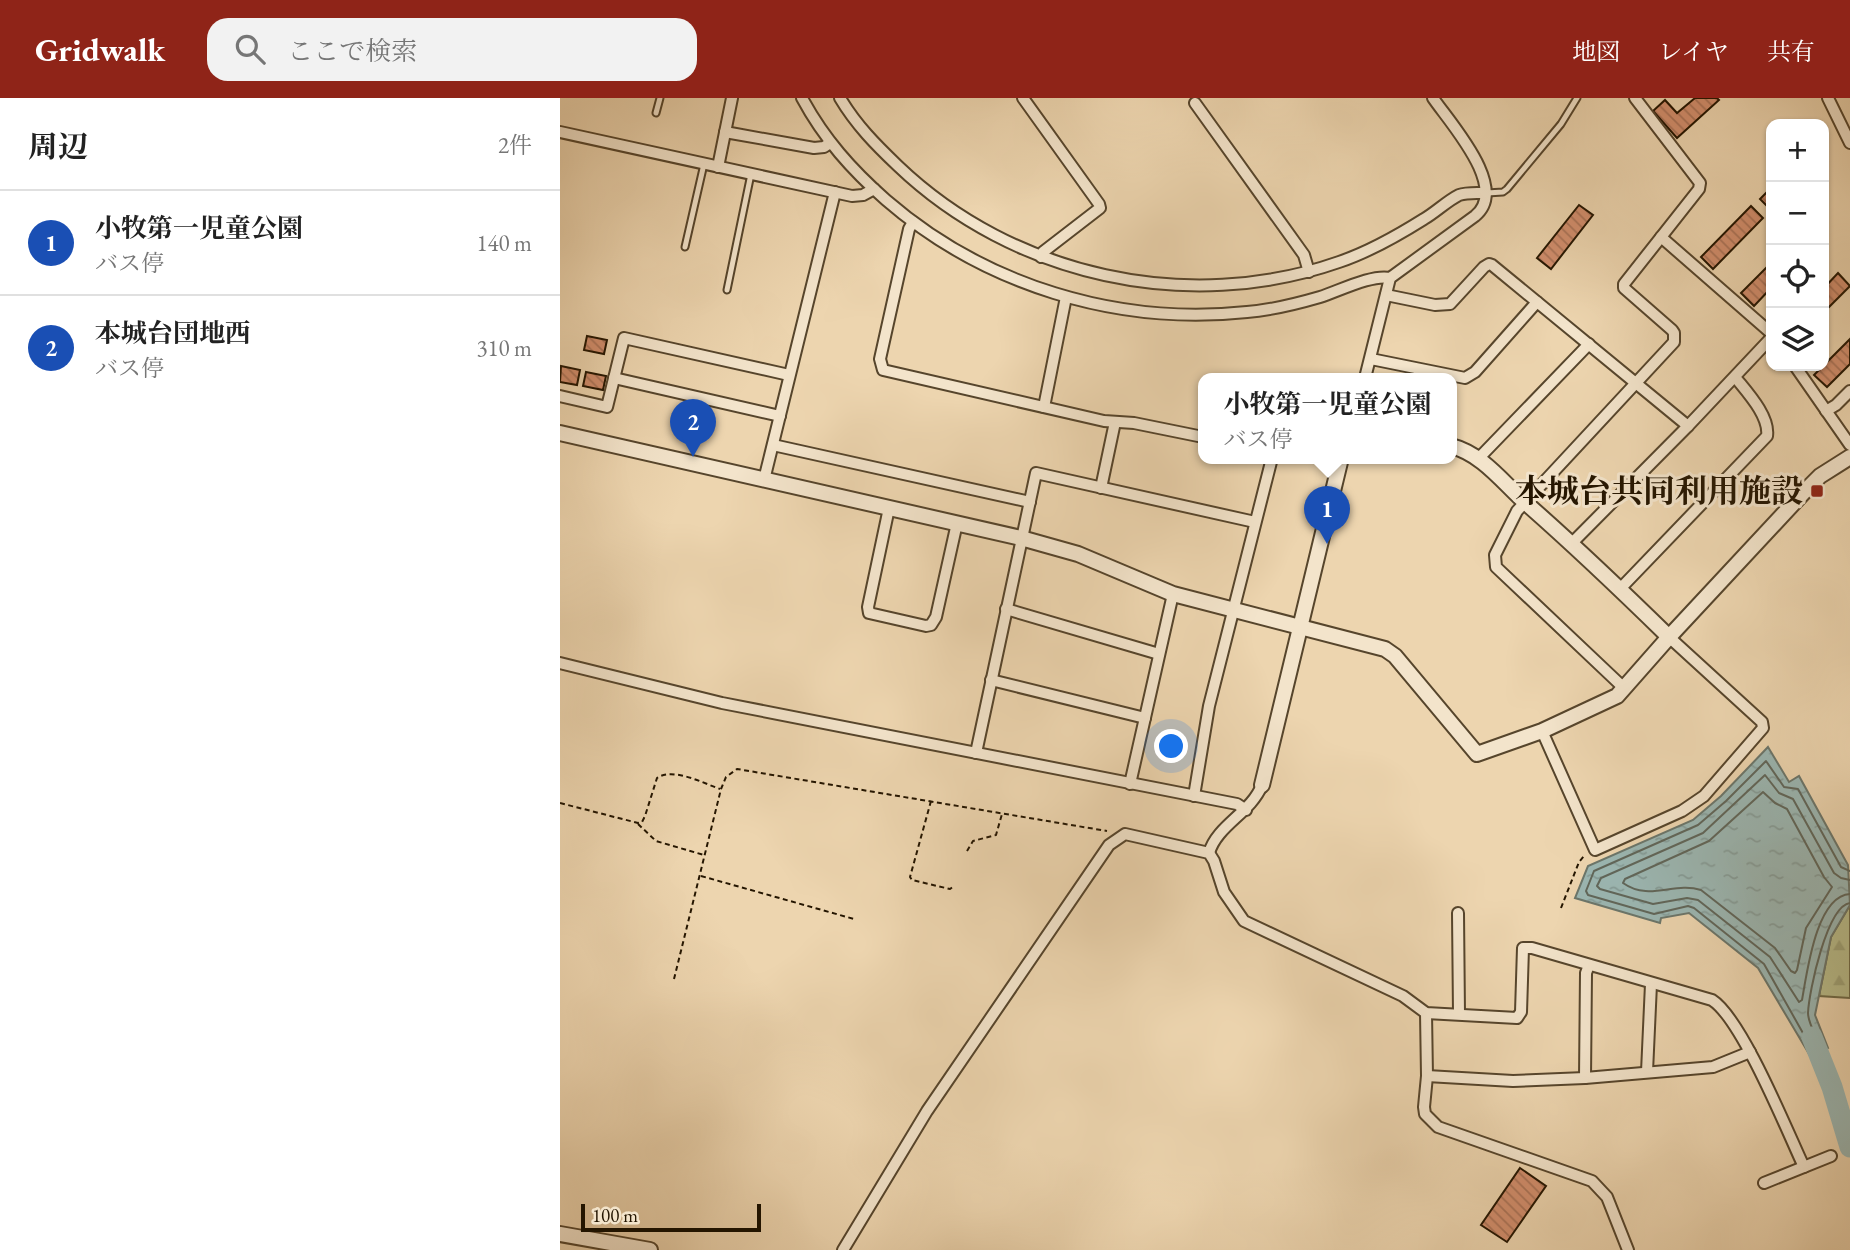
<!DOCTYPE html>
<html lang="ja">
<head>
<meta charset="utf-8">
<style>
	:root { --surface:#fff; --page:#f2f2f2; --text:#222; --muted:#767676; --line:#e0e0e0; --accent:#8f2418 }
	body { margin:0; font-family:"EB Garamond","Noto Serif JP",serif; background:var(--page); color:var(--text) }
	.controls { position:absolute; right:21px; top:21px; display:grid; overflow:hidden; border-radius:14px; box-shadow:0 2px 5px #0004 }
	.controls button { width:63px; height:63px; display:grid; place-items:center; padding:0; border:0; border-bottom:2px solid var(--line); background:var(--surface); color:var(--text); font:35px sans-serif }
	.scale { position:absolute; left:21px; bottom:18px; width:180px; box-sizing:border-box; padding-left:7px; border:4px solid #241500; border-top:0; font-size:19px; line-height:24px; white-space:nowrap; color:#241500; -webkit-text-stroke:5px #f3e4cb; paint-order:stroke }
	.you { position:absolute; left:612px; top:649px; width:24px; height:24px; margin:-18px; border:5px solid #fff; border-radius:50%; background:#1a73e8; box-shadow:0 0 0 10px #1a73e833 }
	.badge { display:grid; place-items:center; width:46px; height:46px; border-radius:50%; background:var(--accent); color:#fff; font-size:23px; font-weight:700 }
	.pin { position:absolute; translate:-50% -58px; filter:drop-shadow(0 2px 4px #0008) }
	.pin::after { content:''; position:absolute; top:37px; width:24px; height:21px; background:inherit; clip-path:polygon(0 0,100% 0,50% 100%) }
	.popup { position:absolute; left:638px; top:275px; width:259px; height:91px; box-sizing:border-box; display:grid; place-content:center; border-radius:14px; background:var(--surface); filter:drop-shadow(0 2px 5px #0005); font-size:23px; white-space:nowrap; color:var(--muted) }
	.popup b { font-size:26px; color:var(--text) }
	.popup::after { content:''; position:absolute; left:50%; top:100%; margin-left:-14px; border:14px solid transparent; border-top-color:var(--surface) }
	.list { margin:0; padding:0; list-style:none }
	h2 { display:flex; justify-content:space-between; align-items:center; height:91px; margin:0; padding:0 28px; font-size:30px }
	h2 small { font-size:23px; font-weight:400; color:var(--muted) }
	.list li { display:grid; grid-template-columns:46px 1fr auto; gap:21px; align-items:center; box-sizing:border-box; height:105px; padding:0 28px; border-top:2px solid var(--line) }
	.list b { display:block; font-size:26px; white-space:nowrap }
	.list p { margin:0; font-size:23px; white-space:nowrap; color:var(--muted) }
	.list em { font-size:23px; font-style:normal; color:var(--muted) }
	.icon { flex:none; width:38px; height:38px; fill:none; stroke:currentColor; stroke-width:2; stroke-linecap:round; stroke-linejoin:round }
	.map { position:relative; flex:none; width:1290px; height:1152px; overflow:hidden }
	header { display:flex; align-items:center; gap:42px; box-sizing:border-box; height:98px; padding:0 35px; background:var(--accent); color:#fff }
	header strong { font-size:33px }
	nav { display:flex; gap:38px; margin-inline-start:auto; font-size:24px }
	.search { width:490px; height:63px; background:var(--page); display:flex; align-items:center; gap:18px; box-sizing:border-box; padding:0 24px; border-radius:21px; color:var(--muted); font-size:26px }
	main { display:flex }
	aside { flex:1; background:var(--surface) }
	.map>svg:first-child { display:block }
</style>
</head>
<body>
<header>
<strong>Gridwalk</strong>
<div class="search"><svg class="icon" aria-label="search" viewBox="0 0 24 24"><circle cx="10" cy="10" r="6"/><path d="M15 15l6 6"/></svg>ここで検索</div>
<nav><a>地図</a><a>レイヤ</a><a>共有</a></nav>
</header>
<main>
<aside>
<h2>周辺<small>2件</small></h2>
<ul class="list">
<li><span class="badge" style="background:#1a4fb4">1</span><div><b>小牧第一児童公園</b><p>バス停</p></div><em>140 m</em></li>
<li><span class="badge" style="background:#1a4fb4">2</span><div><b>本城台団地西</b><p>バス停</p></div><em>310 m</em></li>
</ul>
</aside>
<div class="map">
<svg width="1290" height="1152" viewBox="0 0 1290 1152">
	<defs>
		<pattern id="forest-firs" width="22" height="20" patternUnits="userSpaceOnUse" patternTransform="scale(1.75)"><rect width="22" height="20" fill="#b8bd8b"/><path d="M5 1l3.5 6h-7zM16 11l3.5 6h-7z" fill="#9ea276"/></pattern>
		<pattern id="water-ripples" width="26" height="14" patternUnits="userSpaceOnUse" patternTransform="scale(1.75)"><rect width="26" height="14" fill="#9bb7b3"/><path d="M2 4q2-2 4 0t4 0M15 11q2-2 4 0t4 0" fill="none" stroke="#859c98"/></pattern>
		<pattern id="building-back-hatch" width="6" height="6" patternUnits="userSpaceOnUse" patternTransform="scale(1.75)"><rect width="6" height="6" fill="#d28e6d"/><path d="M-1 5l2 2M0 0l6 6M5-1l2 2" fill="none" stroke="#aa7357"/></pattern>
	</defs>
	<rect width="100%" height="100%" fill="#edd5af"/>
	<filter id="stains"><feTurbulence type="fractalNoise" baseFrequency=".00286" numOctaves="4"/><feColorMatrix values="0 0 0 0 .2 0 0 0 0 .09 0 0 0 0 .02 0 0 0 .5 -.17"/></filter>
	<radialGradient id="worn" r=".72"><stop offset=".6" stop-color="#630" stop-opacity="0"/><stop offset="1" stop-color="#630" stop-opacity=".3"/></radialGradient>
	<polygon fill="url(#forest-firs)" stroke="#6e6946" stroke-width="2" points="1290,807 1290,900 1259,898 1271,839"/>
	<polygon fill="url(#water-ripples)" stroke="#6b766b" stroke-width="2" points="1208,649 1229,684 1239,678 1288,767 1290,807 1271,839 1255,917 1268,950 1265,951 1268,961 1255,966 1198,870 1129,815 1101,820 1100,825 1015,800 1028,768 1133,722 1161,698"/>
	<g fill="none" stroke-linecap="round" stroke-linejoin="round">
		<g stroke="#60665a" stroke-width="2">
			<path d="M1203 694 1215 705 1227 711 1264 779 1272 789 1246 830 1237 872 1235 875 1231 873 1215 850 1141 792C1114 783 1090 804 1063 785L1065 781 1149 743Z"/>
			<path d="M1290 773 1281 769 1238 691 1224 689 1206 663 1166 703 1138 727 1034 773 1026 793 1028 797 1094 816 1128 808 1134 810 1204 866 1248 944 1255 951 1259 946C1256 937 1248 925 1248 915 1249 893 1267 808 1290 805"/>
			<path d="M1290 782 1281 780 1274 775 1233 701 1219 695 1205 677 1143 735 1041 780 1037 788 1040 791 1093 806 1127 800 1138 802 1210 859 1239 904 1242 902C1247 875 1256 798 1290 796"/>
		</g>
		<polyline stroke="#9bb7b3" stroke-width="21" points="1252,939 1272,989 1290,1049"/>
	</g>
	<g fill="url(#building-back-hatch)" stroke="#241500" stroke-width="2">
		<polygon points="1135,0 1157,0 1159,2 1117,40 1093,13 1105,2 1117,15"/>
		<polygon points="1211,90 1211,112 1200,101"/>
		<polygon points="1019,107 1033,117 991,171 977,160"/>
		<polygon points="1191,108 1203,120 1153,171 1141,159"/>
		<polygon points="1211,165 1211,190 1194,208 1181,195"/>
		<polygon points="1278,175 1290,188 1264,214 1264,190"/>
		<polygon points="27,238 47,242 44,256 24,252"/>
		<polygon points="1290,241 1290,266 1267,289 1254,277"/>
		<polygon points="1,268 20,272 17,287 0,284"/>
		<polygon points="26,274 46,278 43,292 23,288"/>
		<polygon points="960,1070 986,1088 947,1144 921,1127"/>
	</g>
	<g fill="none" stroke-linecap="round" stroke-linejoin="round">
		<defs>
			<g id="service">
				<polyline points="96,15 100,0"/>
				<polyline points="927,95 943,94 947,91 1001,26 1017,0"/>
				<polyline points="125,149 144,66"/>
				<polyline points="167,192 191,76"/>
			</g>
			<g id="minor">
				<path d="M242 0C264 41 292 72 326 102 424 187 557 228 687 214 712 212 736 206 760 199 779 193 812 176 830 180"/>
				<path d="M280 0C296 27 316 47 338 68 453 178 628 217 779 164 809 154 837 138 864 121 876 114 887 103 899 97 907 94 917 95 926 95"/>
				<polyline points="463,0 539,106 540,110 483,154 481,159"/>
				<polyline points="1268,0 1290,45"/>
				<polyline points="635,5 744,157 749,174"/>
				<polyline points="0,34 292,98 303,97 314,91"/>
				<polyline points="165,34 254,50 264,49 270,45"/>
				<polyline points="158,69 172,0"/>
				<polyline points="353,124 349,131 320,261 323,272 544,323 574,325 643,339"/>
				<polyline points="1101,139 1211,235"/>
				<polyline points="826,197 875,207 890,206 924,169 929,166 932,167 1128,328"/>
				<polyline points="811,261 905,280 915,274 977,204"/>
				<polyline points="1235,268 1290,347"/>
				<polyline points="54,280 220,318"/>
				<path d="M805 280 830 180 915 118C950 90 890 25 873 0"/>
				<polyline points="0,298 47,309 64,240 229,277"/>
				<polyline points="484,309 506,199"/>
				<polyline points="1266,313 1276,307 1290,293"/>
				<polyline points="213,347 470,404"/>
				<polyline points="918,361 1029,246"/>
				<polyline points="204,382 275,94"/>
				<polyline points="541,390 555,324"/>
				<polyline points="329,410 308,509 309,515 366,528 371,527 376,519 397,425"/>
				<polyline points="1012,445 1128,328 1211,240"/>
				<path d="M1059 492 1207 338C1210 318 1186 293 1175 279"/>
				<polyline points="446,511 599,556"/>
				<polyline points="0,565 162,605 677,706 686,712"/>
				<polyline points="431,582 585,620"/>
				<polyline points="1065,591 936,469 935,457 957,413 1114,244 1114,235 1112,232 1064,190 1064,186 1139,91 1140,85 1075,0"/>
				<polyline points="982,633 1035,752 1122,713 1144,698 1203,630 1202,624 1109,539"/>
				<polyline points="416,655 476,375 695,424"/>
				<polyline points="570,686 613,496"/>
				<polyline points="634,698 649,608 712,360"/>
				<path d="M649 755C657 727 691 715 702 687"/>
				<polyline points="898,815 899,916"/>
				<polyline points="866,915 867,978 864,1009 865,1016 878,1029 1032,1083 1047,1099 1068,1152"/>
				<polyline points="1087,974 1091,886"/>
				<polyline points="867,978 953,983 1025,980 1153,969 1190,954"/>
				<polyline points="1025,980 1026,875 1029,867"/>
				<polyline points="1204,1085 1271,1058"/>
				<path d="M283 1152 367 1013 549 747 565 736 649 755 654 763 664 794 684 823 843 898 866 915 957 920 961 914 963 850H972L1152 902C1182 921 1227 1033 1244 1069"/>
			</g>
			<g id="tertiary">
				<polyline points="0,335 461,440 518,456 613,496 825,551 835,558 917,656 982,633 1057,598 1109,539 1244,394 1260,378 1290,359"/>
				<path d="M891 348C923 356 944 386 967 406 1016 449 1063 494 1109 539"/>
				<polyline points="702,687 781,360"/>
				<polyline points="0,1136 90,1152"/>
			</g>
		</defs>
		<use href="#service" stroke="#56452c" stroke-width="9"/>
		<use href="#minor" stroke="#56452c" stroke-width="14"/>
		<use href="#tertiary" stroke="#56452c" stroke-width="18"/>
		<g stroke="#241500" stroke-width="2" stroke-dasharray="5 3.5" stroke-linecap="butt">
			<polyline points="371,703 350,779 352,782 390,791 394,788"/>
			<path d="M0 705 78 725 82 724 85 718 97 680C113 669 143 685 160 691"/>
			<polyline points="78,726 96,743 144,757"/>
			<polyline points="407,753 413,743 436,737 442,716"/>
			<polyline points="141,778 294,821"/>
			<polyline points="1001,810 1019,764 1024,758"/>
			<polyline points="114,881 161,691 166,679 177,671 547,733"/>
		</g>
		<use href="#service" stroke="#f3e4cb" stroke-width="5"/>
		<use href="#minor" stroke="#f3e4cb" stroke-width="10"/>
		<use href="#tertiary" stroke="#f3e4cb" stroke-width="14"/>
	</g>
	<rect fill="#8f2418" stroke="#f3e4cb" stroke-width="2.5" x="1250" y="386" width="14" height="14" rx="3.5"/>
	<g text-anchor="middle" stroke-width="6" stroke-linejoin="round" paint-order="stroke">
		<g font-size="32" font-weight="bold" fill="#241500" stroke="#f3e4cb" text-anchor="end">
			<text x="1243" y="404">本城台共同利用施設</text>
		</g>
	</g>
	<rect width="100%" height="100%" filter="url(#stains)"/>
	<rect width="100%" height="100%" fill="url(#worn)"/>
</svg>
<div class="controls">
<button>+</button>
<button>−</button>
<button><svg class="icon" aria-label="locate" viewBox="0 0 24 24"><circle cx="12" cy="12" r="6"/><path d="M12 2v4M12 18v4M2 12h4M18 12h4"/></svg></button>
<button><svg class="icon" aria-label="layers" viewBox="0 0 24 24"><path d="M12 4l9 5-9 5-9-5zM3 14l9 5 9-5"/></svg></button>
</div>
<div class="scale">100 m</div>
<div class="you"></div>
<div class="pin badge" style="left:767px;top:446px;background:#1a4fb4">1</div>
<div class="popup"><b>小牧第一児童公園</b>バス停</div>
<div class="pin badge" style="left:133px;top:359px;background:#1a4fb4">2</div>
</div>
</main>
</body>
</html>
